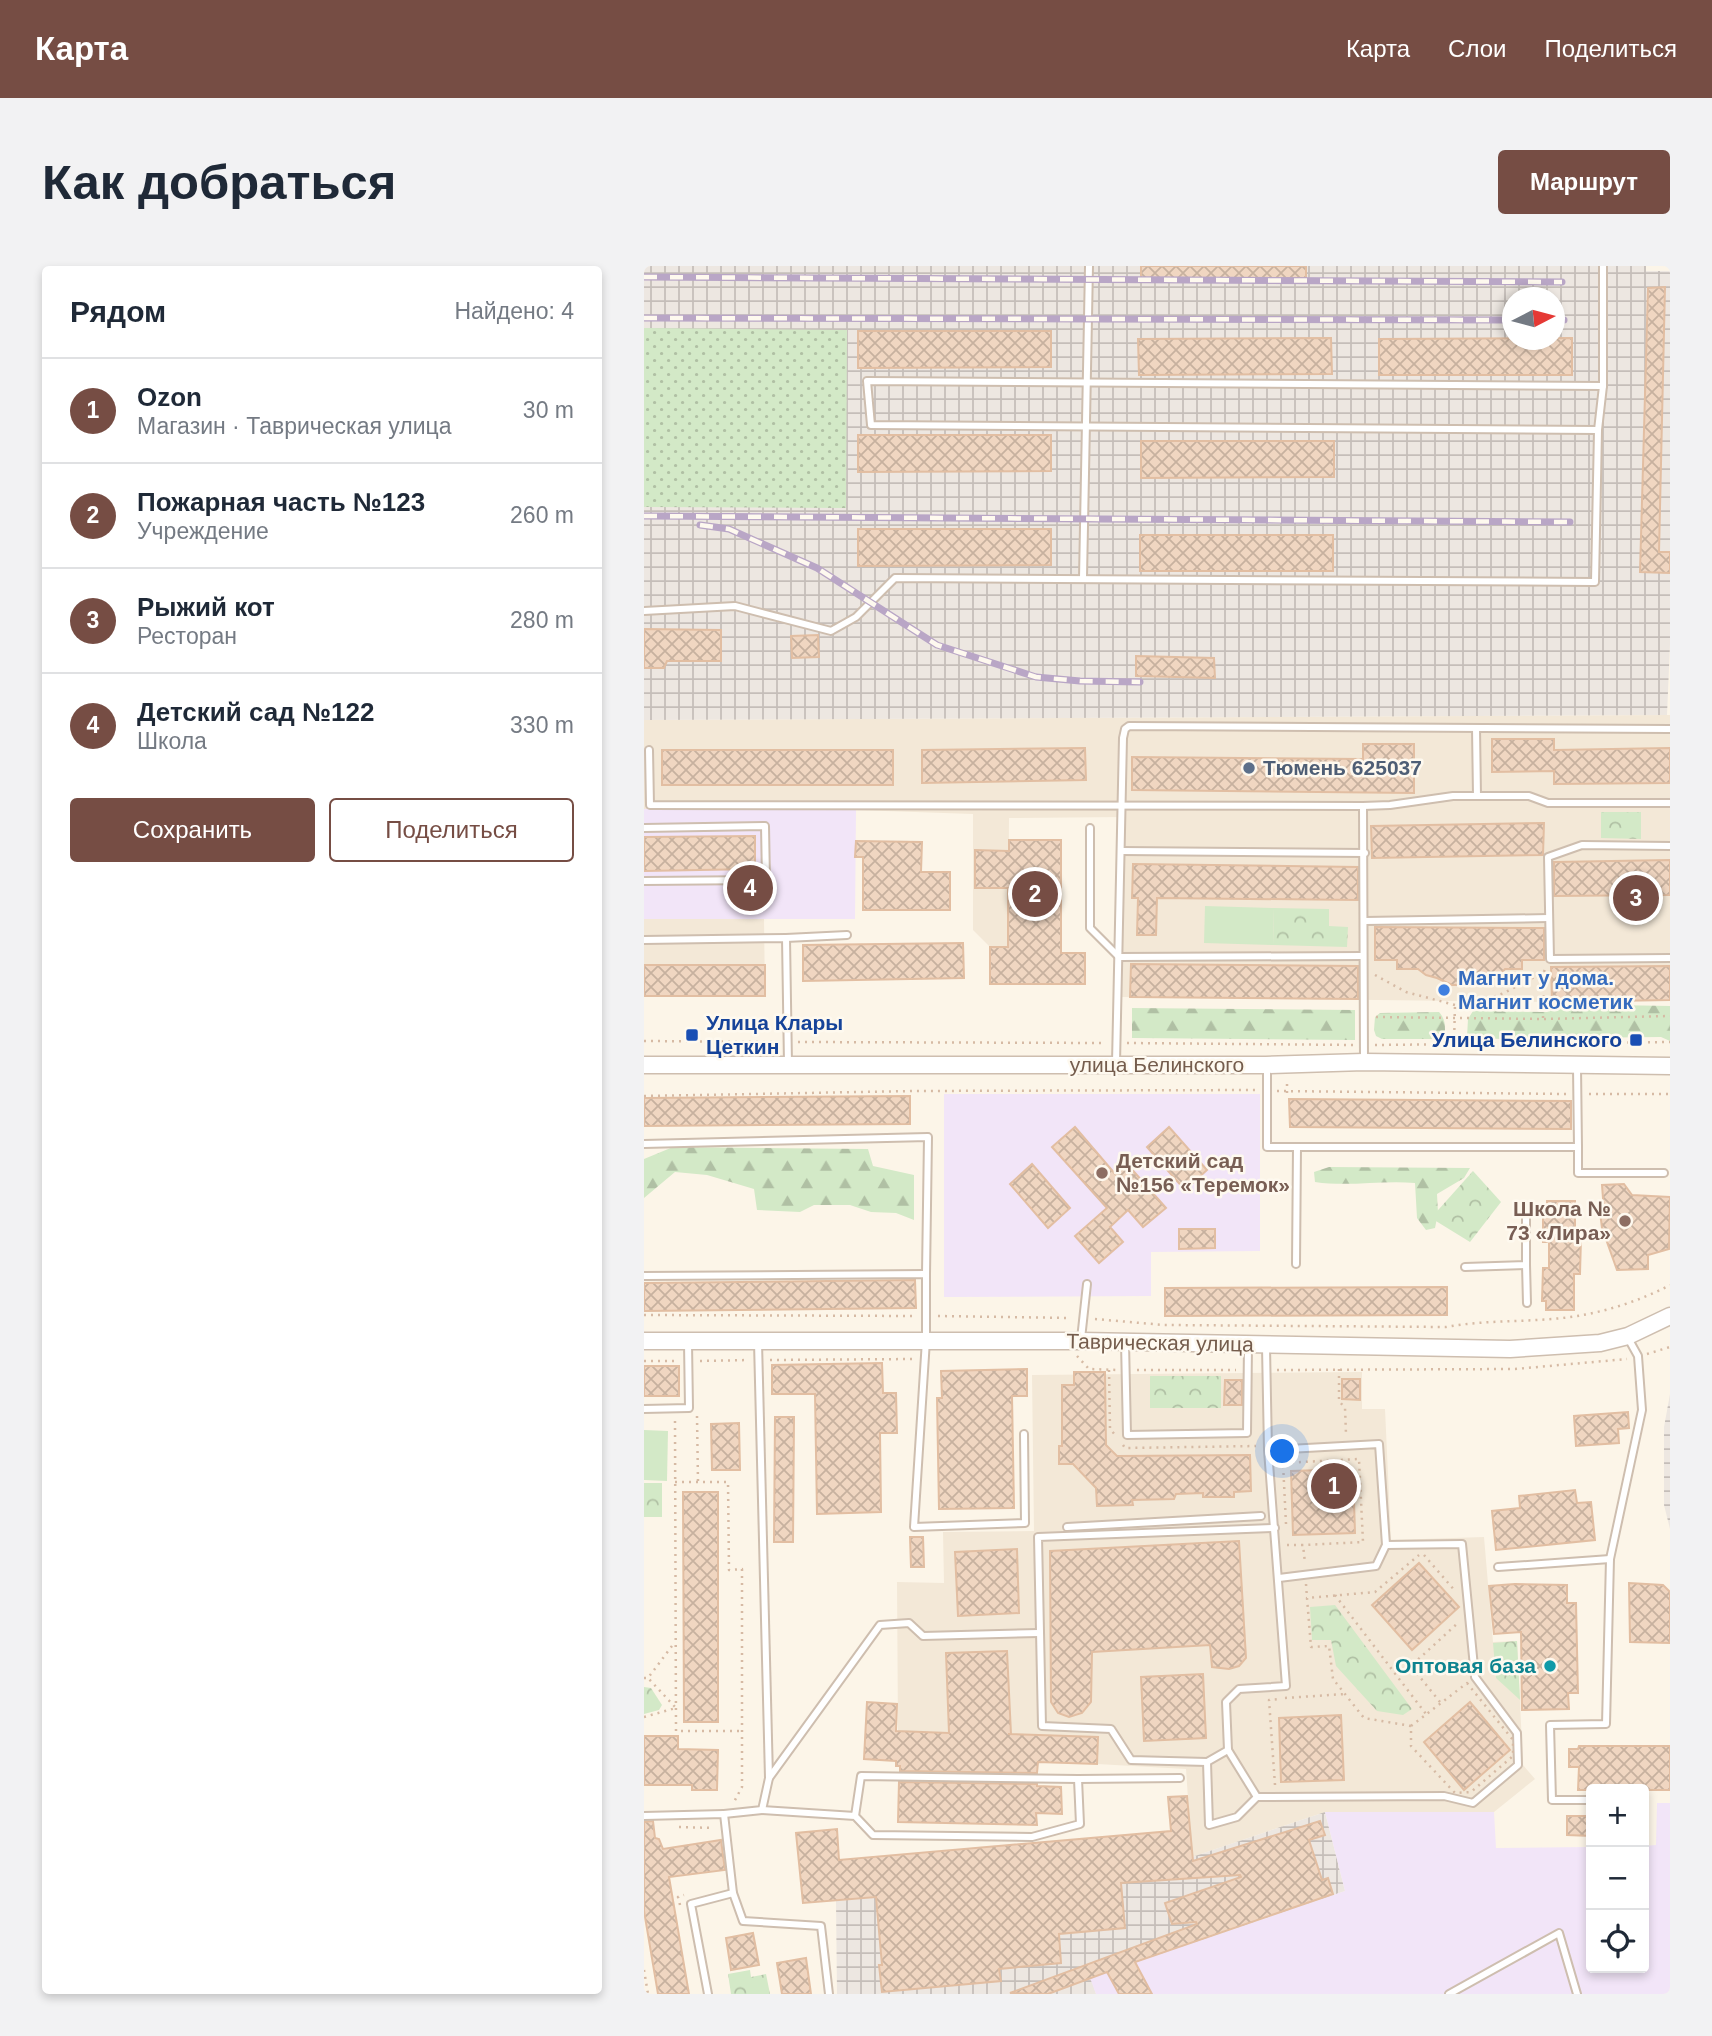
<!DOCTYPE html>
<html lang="ru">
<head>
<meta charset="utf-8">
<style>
	:root { --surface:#fff; --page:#f2f2f3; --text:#1f2937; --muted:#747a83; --line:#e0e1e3; --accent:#764d44 }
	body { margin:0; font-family:Arial,sans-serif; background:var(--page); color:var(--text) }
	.controls { position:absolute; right:21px; bottom:21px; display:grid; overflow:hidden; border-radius:7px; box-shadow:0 4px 10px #0003 }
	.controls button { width:63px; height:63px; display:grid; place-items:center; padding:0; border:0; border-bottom:2px solid var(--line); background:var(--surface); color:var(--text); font:35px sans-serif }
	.compass { position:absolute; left:858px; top:21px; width:63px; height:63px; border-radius:50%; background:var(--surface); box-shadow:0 4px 10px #0003; rotate:84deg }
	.you { position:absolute; left:639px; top:1186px; width:24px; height:24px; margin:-18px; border:5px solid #fff; border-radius:50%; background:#1a73e8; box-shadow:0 0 0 10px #1a73e833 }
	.badge { display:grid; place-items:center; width:46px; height:46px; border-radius:50%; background:var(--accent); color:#fff; font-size:23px; font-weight:700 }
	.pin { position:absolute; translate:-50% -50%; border:4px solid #fff; box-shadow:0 2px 7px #0006 }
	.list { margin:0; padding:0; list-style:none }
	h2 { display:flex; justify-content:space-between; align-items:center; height:91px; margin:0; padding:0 28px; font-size:30px }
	h2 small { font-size:23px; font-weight:400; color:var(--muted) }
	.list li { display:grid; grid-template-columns:46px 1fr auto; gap:21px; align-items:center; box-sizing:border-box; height:105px; padding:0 28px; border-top:2px solid var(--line) }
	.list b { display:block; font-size:26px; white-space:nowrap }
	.list p { margin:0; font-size:23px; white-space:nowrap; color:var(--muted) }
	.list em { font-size:23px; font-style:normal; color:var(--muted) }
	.actions { display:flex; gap:14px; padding:21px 28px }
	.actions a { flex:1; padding:16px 0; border:2px solid var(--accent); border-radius:7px; text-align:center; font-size:24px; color:var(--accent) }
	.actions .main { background:var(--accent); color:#fff }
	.icon { flex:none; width:38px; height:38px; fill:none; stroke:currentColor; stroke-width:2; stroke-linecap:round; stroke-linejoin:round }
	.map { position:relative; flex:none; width:1026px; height:1728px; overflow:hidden; border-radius:7px }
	header { display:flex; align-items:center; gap:42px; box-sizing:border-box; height:98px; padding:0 35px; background:var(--accent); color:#fff }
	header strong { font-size:33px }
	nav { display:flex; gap:38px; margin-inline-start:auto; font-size:24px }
	.intro { display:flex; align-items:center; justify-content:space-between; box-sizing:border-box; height:168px; padding:0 42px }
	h1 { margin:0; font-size:49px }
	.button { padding:18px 32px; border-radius:7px; background:var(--accent); color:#fff; font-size:24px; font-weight:700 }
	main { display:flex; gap:42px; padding:0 42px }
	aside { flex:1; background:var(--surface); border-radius:7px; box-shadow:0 4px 10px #0003 }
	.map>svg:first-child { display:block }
</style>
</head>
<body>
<header>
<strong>Карта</strong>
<nav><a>Карта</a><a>Слои</a><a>Поделиться</a></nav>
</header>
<div class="intro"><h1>Как добраться</h1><a class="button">Маршрут</a></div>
<main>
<aside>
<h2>Рядом<small>Найдено: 4</small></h2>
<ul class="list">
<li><span class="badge">1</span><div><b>Ozon</b><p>Магазин · Таврическая улица</p></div><em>30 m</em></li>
<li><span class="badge">2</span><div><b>Пожарная часть №123</b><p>Учреждение</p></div><em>260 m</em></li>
<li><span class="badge">3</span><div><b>Рыжий кот</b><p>Ресторан</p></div><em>280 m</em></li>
<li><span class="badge">4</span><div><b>Детский сад №122</b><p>Школа</p></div><em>330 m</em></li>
</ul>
<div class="actions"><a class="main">Сохранить</a><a>Поделиться</a></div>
</aside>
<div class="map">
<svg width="1026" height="1728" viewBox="0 0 1026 1728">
	<defs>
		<pattern id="industrial-grid" width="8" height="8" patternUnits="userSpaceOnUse" patternTransform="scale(1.75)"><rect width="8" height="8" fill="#ede7e1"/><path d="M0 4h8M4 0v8" fill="none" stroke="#c5beb9"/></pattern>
		<pattern id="grass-dots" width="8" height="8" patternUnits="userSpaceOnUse" patternTransform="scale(1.75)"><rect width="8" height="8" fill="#d3e9c7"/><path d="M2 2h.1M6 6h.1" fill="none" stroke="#b0c0a4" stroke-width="1.8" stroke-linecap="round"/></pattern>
		<pattern id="forest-firs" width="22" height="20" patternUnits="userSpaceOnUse" patternTransform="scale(1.75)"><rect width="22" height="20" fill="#d3e9c7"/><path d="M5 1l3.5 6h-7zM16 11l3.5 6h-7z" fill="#b0c0a4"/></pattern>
		<pattern id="park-crowns" width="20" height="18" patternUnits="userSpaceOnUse" patternTransform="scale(1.75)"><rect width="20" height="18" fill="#d3e9c7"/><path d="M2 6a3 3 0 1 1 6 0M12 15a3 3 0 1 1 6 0" fill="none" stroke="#b0c0a4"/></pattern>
		<pattern id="building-cross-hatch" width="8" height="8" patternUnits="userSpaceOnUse" patternTransform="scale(1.75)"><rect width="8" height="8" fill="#f0d6c1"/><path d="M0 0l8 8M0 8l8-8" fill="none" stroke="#c7b19f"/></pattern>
	</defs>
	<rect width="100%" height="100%" fill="#fcf5e8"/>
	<g fill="#f3e8d7">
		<polygon points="1026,449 1026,734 908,736 478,731 481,551 365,552 364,681 346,681 329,664 329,548 212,544 0,543 0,454"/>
		<polygon points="0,653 120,653 121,730 0,730"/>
		<polygon points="718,1106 718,1143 741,1143 747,1274 840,1271 849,1376 873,1375 879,1499 891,1513 850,1546 681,1546 548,1591 542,1503 453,1498 453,1471 254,1465 253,1316 300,1317 299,1266 390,1265 388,1109"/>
	</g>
	<g fill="url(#industrial-grid)" fill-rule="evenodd">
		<path d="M0 0H1002V5H1026V378L1023 449 0 454ZM869 32H911V74H869Z"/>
		<polygon points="1026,1128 1026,1263 1020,1239 1020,1161"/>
		<polygon points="681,1546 701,1625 447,1712 452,1728 193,1728 192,1635 469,1611 548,1591"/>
	</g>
	<g fill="#f2e5f8">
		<polygon points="0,543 212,544 211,653 0,653"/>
		<polygon points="300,828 616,828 616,985 507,986 507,1030 300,1031"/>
		<polygon points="1013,1537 1026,1537 1026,1728 452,1728 446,1712 701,1625 681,1546 850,1546 852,1582 947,1581 947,1702 1000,1702 1000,1580 1012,1579"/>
	</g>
	<polygon fill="url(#grass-dots)" points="0,62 203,64 202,242 0,241"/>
	<g fill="url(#forest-firs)">
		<polygon points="915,738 1026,740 1026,775 1017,771 833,773 823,771 824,753 829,745 903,746"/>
		<polygon points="488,742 711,744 711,774 488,772"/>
		<path d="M795 746C801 753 801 758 801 767L795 773H738L732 770 730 764 731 751 736 747Z"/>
		<polygon points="29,881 224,883 229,900 270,909 270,954 252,947 227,946 206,939 170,939 156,946 113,944 110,923 63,909 31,906 0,932 0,893"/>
		<path d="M685 901 826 902 820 912 793 928 794 947 791 962 782 964 773 952 771 917C738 914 704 921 671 916L670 906Z"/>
	</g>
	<g fill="url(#park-crowns)">
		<polygon points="957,546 997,546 997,573 957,572"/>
		<polygon points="630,642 685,643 685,660 704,661 703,681 629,679"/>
		<polygon points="829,905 857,936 826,976 787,952"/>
		<rect x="506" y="1110" width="71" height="32"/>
		<rect x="0" y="1217" width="18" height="34"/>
		<polygon points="691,1339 768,1443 759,1449 733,1445 692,1400 687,1374 668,1374 666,1341"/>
		<polygon points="873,1375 876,1434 852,1412 849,1377"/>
		<polygon points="0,1421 7,1422 18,1439 15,1444 0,1448"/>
		<polygon points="106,1704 107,1711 122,1708 126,1728 87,1728 84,1708"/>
	</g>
	<g fill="#d3e9c7">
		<polygon points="561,640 630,642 629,679 560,677"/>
		<polygon points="0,1164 24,1165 23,1215 0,1214"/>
	</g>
	<g fill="url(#building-cross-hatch)" stroke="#e2bea2" stroke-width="2">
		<rect x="497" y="0" width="165" height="12"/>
		<polygon points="1021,21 1015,286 1026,286 1026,307 996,306 1004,22"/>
		<polygon points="214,65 407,65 407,101 214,102"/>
		<polygon points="687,72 688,108 495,109 494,73"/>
		<polygon points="928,72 928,109 735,109 735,73"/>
		<polygon points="214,169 407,169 407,205 214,206"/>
		<polygon points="497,175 690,175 690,211 497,212"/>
		<polygon points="214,263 407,263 407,299 214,300"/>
		<rect x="496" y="269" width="193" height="36"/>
		<polygon points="0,363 77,364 77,395 23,395 20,402 0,402"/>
		<polygon points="174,369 175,391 148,392 147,370"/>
		<polygon points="492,390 570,392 571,412 492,410"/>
		<polygon points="848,473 910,473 910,484 1026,482 1026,517 910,518 910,505 848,506"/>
		<polygon points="719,478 770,478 770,527 488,524 488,491 719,493"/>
		<polygon points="441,482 442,514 278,517 278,484"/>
		<rect x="18" y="484" width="231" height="35"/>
		<polygon points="900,557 899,589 728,592 727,560"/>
		<polygon points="111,570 111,603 0,605 0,571"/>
		<polygon points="365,574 417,574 417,687 441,687 441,718 346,718 346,681 364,681 364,622 331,622 331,584 365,585"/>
		<polygon points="212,575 278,576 277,606 306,606 306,644 219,644 219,591 211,591"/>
		<polygon points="1026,594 1026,629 910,630 910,596"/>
		<polygon points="489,598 714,601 714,634 513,632 512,669 493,669 494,632 488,632"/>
		<polygon points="731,661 900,662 900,694 878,694 878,703 861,703 854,711 825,719 808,719 793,712 782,709 774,703 753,703 753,694 731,694"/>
		<polygon points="319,677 320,712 159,715 159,679"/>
		<polygon points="487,698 714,700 714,733 486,731"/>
		<rect x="0" y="699" width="121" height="31"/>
		<polygon points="1026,700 1026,734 908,736 907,701"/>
		<polygon points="266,830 266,858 0,860 0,832"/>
		<polygon points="645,833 927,835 927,863 646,861"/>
		<polygon points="431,861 472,909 484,899 522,942 499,961 484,944 466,961 479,976 455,997 431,970 463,942 408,881"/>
		<polygon points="525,861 563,904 541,924 503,881"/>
		<polygon points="388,898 426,942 404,962 366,918"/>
		<polygon points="980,918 988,929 1026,931 1025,983 1004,989 1004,1003 973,1004 958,962 956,946 960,946 958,919"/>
		<polygon points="903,935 931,935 931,972 937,972 936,1008 930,1008 930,1044 902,1044 902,1035 898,1035 899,1002 905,1002 905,976 899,976 899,943 903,943"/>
		<polygon points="535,963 571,963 571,982 535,983"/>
		<polygon points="271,1014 272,1042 0,1045 0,1017"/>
		<polygon points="803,1021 803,1049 521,1050 521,1022"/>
		<polygon points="238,1097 239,1127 252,1127 253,1167 236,1167 237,1246 173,1248 171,1128 128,1128 128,1099"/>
		<rect x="0" y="1100" width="35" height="30"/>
		<polygon points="383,1103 383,1130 368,1130 370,1242 295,1243 293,1132 298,1132 297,1105"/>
		<polygon points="430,1106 461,1106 462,1179 473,1190 606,1189 607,1225 590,1226 590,1231 559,1231 559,1227 532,1228 530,1233 488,1234 489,1239 453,1240 452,1222 429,1198 415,1198 415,1180 418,1180 418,1119 430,1119"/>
		<polygon points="698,1113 716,1113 716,1134 698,1133"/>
		<polygon points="581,1114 598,1114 598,1139 580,1139"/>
		<polygon points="984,1146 985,1162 974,1163 975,1177 932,1180 930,1150"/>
		<polygon points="131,1151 150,1151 149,1276 130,1276"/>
		<polygon points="95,1157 96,1204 68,1204 67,1158"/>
		<polygon points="709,1203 711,1267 649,1269 647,1205"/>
		<polygon points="931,1224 933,1237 947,1236 951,1274 852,1284 848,1245 876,1242 875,1230"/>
		<polygon points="39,1226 74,1226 74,1456 40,1456"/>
		<polygon points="266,1271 279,1271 280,1301 267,1301"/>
		<polygon points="595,1275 602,1392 595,1400 585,1403 568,1401 566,1379 448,1386 447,1436 438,1447 425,1451 414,1447 407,1436 406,1285"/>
		<polygon points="373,1283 375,1347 314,1350 311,1286"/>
		<polygon points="775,1297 815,1341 768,1384 728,1339"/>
		<polygon points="985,1317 1019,1319 1026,1326 1026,1377 986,1376"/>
		<polygon points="871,1318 923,1319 923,1337 932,1337 934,1427 924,1427 925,1443 878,1444 877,1366 850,1368 845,1320"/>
		<polygon points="363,1385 367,1468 364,1468 454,1471 453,1498 394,1496 393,1507 256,1505 256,1500 252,1500 252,1495 220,1493 223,1436 253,1438 252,1465 305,1467 302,1387"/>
		<polygon points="559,1408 562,1472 500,1475 497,1411"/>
		<polygon points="826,1436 866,1484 820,1524 780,1476"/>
		<polygon points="697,1449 700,1514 637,1516 635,1452"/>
		<polygon points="0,1470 34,1470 34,1483 74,1484 73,1524 48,1524 48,1519 0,1519"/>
		<polygon points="935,1480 1026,1480 1026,1524 934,1524 935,1501 925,1501 925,1483 934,1483"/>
		<polygon points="255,1516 393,1518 393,1520 417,1521 418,1548 392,1547 393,1559 254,1556"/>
		<polygon points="543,1530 549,1595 676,1555 681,1569 665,1574 678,1614 684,1612 689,1628 491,1696 508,1728 475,1728 463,1706 404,1728 366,1727 553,1658 552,1656 528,1658 521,1637 597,1611 596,1609 477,1617 481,1662 415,1668 417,1697 355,1703 357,1715 238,1726 235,1699 238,1699 232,1631 159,1637 152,1567 193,1563 195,1594 527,1565 524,1531"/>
		<polygon points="923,1550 947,1550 947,1570 923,1569"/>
		<polygon points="9,1555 11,1572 15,1573 19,1583 77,1574 81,1604 25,1611 45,1728 14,1728 0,1645 0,1556"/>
		<polygon points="109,1667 115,1699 87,1704 82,1672"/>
		<polygon points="162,1692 167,1728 138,1728 133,1697"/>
	</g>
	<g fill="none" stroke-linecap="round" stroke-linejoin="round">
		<defs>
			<g id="service">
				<polyline points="954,164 959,120"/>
				<polyline points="439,312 445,0"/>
				<polyline points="0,345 91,340 187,365 212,351 251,312 951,316 954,164 227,159 223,115 959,120 959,0"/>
				<polyline points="832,462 833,530"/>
				<polyline points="5,484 6,539 719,540 746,539 809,530 885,530 904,537 1026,537"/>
				<polyline points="719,540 720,795"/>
				<polyline points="0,562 121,560 122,614 0,615"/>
				<polyline points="446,562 446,662 475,691 719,690"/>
				<polyline points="1026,580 938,579 904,591 906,693 1026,692"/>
				<polyline points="477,585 721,587"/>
				<polyline points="721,655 905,652"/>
				<polyline points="142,672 203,669"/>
				<polyline points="0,674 142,672 144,798"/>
				<polyline points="472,797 479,472 481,463 485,460 1026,463"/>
				<polyline points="623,800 623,881 934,881 933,801"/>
				<polyline points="0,878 284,871 282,1008"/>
				<polyline points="934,881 934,907 1020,907"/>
				<polyline points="652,998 653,881"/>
				<polyline points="882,999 883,1037"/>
				<polyline points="821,1001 882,999 882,948"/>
				<polyline points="0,1010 282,1008 282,1074 270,1261 381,1257 380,1168"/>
				<polyline points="437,1073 443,1018"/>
				<polyline points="114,1076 125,1512"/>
				<polyline points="481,1076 483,1169 603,1167 604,1080"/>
				<polyline points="622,1081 624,1184 735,1178 742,1279 818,1278 831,1411 873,1467 874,1499 829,1537 800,1530 613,1531 593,1551 565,1559 563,1496 584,1484 582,1436 595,1423 642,1420 624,1184"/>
				<polyline points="0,1143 45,1142 44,1077"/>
				<polyline points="423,1261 617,1250"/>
				<polyline points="854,1301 966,1293"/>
				<polyline points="635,1312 732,1300 742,1279"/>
				<polyline points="584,1484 613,1531"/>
				<polyline points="563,1496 487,1494 467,1463 398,1460 394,1271 631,1262"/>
				<polyline points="434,1513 536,1512"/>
				<polyline points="947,1534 908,1534 906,1459 962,1458 966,1293 998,1144 994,1090 984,1072"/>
				<polyline points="118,1544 211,1550 229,1569 388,1571 436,1558 434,1513 217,1510 211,1550"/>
				<polyline points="80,1548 118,1544 125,1512 236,1359 265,1357 279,1370 395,1367"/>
				<polyline points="0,1550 80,1548 89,1627 99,1655 177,1660 185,1728"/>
				<polyline points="64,1728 47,1638 89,1627"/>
				<polyline points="805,1728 915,1667 933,1728"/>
			</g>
			<g id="tertiary">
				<polyline points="0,799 622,799 720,796 1026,800"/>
				<polyline points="0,1075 437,1075 866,1083 956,1077 984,1070 1026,1050"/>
			</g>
		</defs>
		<use href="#service" stroke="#cebeaf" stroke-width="10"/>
		<use href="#tertiary" stroke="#cebeaf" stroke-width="19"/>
		<g stroke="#d6baa4" stroke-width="2.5" stroke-dasharray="2 5" stroke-linecap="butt">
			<polyline points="731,709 762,726 811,739 841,734 860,727 900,706 901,703"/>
			<polyline points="732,751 899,753 1026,750"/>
			<polyline points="899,752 900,706"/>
			<polyline points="0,775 133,776"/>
			<polyline points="154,776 462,777"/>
			<polyline points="483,777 711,779"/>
			<polyline points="810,778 811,739"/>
			<polyline points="731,779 1026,776"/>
			<polyline points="633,825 924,828"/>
			<polyline points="643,827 643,813"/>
			<polyline points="945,828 1026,828"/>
			<polyline points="0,830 269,825 613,824"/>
			<polyline points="0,1049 273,1050"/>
			<polyline points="294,1050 427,1052"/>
			<path d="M451 1053 520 1059 802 1061C845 1053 890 1057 933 1050 964 1045 998 1034 1026 1019"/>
			<polyline points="1003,1088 1026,1081"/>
			<polyline points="433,1090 445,1103 473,1104"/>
			<polyline points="126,1094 270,1093"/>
			<polyline points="0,1095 35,1095"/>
			<polyline points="56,1095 105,1094"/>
			<polyline points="695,1103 695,1135 701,1142 702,1168"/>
			<polyline points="465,1104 466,1163 473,1171"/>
			<polyline points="493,1104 592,1104"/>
			<polyline points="633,1104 871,1103 983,1093"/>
			<polyline points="53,1150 54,1216"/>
			<polyline points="31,1155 32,1465 98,1465"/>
			<polyline points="479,1179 481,1182 612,1180"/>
			<polyline points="31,1216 84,1216 85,1304 98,1303 98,1521 90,1536"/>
			<polyline points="642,1258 639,1197 715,1193 719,1276 659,1279"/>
			<polyline points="643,1279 659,1279 661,1297"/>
			<polyline points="780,1289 812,1326"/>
			<polyline points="662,1318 663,1332"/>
			<polyline points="691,1329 782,1448"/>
			<polyline points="0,1412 4,1412 31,1376"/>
			<polygon points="823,1417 869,1474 869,1490 827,1526 811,1527 767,1480 767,1460"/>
			<polyline points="641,1432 701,1428"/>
			<polyline points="796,1436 767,1400 815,1356"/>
			<polyline points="0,1451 32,1442 4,1412"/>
			<polyline points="767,1460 720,1452 689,1413 685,1380 667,1381 663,1332 731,1326 775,1289"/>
			<polyline points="631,1519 625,1434 635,1433"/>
			<polyline points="35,1561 70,1562"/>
			<polyline points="36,1639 34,1631 40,1629"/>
			<polyline points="0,1704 4,1728"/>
		</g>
		<use href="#service" stroke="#fff" stroke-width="6"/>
		<use href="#tertiary" stroke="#fff" stroke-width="16"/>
		<defs>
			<g id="rail">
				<polyline points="0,11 918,16"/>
				<polyline points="0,52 869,54"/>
				<polyline points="911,54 920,54"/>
				<polyline points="0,250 926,256"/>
				<polyline points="56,259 85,263 173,302 293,379 392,411 436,415 496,416"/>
			</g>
		</defs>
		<use href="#rail" stroke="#b9a6c6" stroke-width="7"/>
		<use href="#rail" stroke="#fef9ef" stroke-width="4.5" stroke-dasharray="13" stroke-linecap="butt"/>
	</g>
	<circle fill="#5c6f8a" stroke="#fef9ef" stroke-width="2.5" cx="605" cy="502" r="7"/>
	<circle fill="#3f7fe0" stroke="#fef9ef" stroke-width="2.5" cx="800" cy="724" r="7"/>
	<g fill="#1a4fb4" stroke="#fef9ef" stroke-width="2.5">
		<rect x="41" y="762" width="14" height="14" rx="3.5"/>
		<rect x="985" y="767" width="14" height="14" rx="3.5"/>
	</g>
	<g fill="#8d6e63" stroke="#fef9ef" stroke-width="2.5">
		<circle cx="458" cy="907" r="7"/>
		<circle cx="981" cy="955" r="7"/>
	</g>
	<circle fill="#0f9aa8" stroke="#fef9ef" stroke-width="2.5" cx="906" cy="1400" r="7"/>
	<g text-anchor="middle" stroke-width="5" stroke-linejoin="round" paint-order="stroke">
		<g font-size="21" font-weight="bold" fill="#4e5e75" stroke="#fef9ef" text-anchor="start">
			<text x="619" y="509">Тюмень 625037</text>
		</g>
		<g font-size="21" font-weight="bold" fill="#366cbe" stroke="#fef9ef" text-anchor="start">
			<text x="814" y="719">Магнит у дома.<tspan x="814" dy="24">Магнит косметик</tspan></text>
		</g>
		<g font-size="21" font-weight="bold" fill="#164399" stroke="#fef9ef" text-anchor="start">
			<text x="62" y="764">Улица Клары<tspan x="62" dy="24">Цеткин</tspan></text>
			<text x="978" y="781" text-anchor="end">Улица Белинского</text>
		</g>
		<g font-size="21" fill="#755d4d" stroke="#fef9ef">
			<text x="513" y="806">улица Белинского</text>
			<text transform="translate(516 1077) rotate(1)" y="7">Таврическая улица</text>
		</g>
		<g font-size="21" font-weight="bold" fill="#785e54" stroke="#fef9ef" text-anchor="start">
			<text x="472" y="902">Детский сад<tspan x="472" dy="24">№156 «Теремок»</tspan></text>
			<text x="967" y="950" text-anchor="end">Школа №<tspan x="967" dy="24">73 «Лира»</tspan></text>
		</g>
		<g font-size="21" font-weight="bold" fill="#0d838f" stroke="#fef9ef" text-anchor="end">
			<text x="892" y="1407">Оптовая база</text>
		</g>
	</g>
</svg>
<div class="controls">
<button>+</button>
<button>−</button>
<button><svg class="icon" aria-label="locate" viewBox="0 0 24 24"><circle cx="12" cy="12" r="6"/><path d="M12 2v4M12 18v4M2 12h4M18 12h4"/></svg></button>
</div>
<svg class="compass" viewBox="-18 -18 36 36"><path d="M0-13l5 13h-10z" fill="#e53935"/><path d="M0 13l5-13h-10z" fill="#747a83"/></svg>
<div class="you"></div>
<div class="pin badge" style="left:690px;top:1220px">1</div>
<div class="pin badge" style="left:391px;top:628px">2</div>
<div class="pin badge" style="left:992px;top:632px">3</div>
<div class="pin badge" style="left:106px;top:622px">4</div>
</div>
</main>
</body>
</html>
